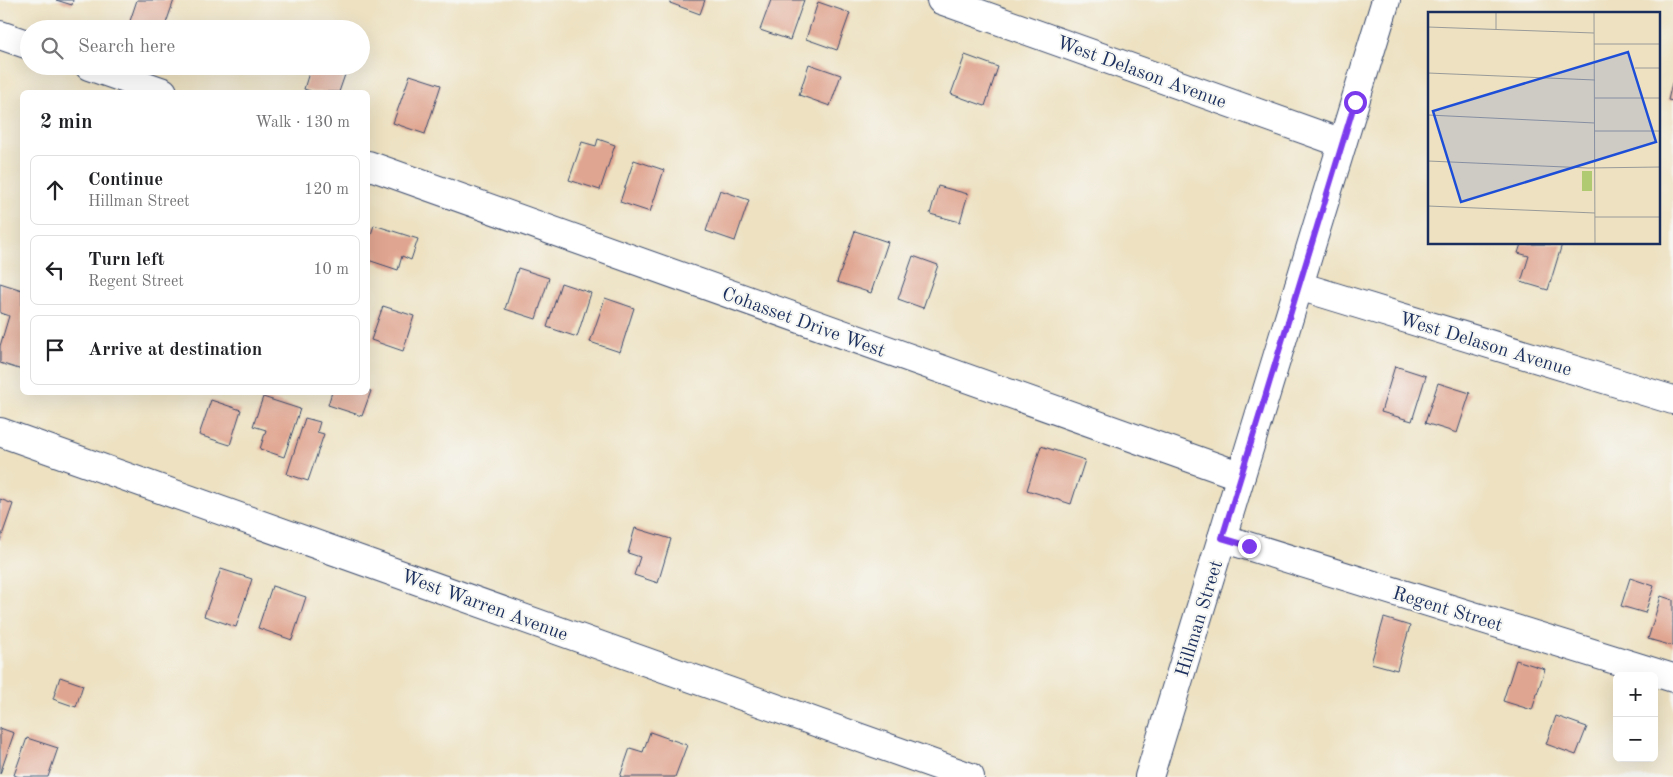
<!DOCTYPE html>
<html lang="en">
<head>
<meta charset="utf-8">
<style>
	:root { --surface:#fff; --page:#f2f2f2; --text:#202124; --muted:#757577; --line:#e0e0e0 }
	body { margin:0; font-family:"Old Standard TT",serif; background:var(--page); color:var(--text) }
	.controls { position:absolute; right:15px; bottom:15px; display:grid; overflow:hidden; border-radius:8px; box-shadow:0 5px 20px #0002 }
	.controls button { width:45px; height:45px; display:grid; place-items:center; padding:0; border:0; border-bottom:1px solid var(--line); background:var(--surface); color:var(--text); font:25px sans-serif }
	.stop { position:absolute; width:15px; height:15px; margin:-11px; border:4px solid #7c3aed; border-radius:50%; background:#fff }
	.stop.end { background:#7c3aed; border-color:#fff; box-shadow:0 1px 5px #0008 }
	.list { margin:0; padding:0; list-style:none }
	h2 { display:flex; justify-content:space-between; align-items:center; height:65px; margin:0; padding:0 20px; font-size:21px }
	h2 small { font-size:16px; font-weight:400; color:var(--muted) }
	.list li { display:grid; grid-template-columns:32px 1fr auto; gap:15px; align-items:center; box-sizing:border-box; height:70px; margin:0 10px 10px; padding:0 10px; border:1px solid var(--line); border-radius:8px }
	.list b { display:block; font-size:19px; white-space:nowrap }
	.list p { margin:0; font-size:16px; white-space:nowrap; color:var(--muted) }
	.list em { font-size:16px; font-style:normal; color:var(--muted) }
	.icon { flex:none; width:28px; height:28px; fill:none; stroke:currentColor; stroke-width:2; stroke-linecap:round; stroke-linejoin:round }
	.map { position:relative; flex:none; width:1673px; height:777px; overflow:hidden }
	.search { position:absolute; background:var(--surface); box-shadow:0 5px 20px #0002; left:20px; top:20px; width:350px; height:55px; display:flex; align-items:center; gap:12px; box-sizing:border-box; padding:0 18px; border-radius:28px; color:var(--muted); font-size:19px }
	.panel { position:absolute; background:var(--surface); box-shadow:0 5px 20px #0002; left:20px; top:90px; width:350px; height:305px; border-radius:8px }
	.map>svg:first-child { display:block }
</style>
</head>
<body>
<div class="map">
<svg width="1673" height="777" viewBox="0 0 1673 777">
	<rect width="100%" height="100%" fill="#f6f6f2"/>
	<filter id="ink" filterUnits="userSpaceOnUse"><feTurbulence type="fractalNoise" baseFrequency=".02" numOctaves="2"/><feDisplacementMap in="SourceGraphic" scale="10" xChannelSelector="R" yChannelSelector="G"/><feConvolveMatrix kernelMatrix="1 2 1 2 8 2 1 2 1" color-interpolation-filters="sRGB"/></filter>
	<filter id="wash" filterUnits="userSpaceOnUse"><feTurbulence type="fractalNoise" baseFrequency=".0096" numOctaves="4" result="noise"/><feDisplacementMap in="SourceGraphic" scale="20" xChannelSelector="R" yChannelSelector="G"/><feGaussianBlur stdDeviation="1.12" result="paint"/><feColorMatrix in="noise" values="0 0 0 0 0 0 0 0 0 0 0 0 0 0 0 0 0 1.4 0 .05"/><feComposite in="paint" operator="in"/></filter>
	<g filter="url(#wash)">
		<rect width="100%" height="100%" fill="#ede1c1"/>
		<g id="blocks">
			<g fill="#e0a590">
				<polygon points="56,0 73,0 72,5"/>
				<polygon points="137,0 174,0 164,29 134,29 128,27"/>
				<polygon points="672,0 705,0 700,14 670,3"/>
				<polygon points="771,0 804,0 790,40 760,30"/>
				<polygon points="818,2 850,13 837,50 806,39"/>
				<polygon points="241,22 260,28 259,29 239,29"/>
				<polygon points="965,55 998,67 985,106 951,94"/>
				<polygon points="809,64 841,75 830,106 799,95"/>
				<polygon points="246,66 263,66 262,72"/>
				<polygon points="311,66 348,66 339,92 313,92 304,89"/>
				<polygon points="410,75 441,85 425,134 393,123"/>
				<polygon points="1672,83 1673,83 1673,101 1668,100"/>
				<polygon points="598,139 615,145 600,190 569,180 582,142 596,146"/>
				<polygon points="634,160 664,170 650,212 620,202"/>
				<polygon points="938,186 968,194 960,222 930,214"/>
				<polygon points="720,190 749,200 735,241 706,231"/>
				<polygon points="374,225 418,239 411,260 402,256 398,270 368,260 368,244"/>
				<polygon points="855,231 888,242 871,293 837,282"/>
				<polygon points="1521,244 1562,244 1548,290 1521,282 1529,256 1518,253"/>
				<polygon points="913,256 938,265 923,308 898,299"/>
				<polygon points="518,268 549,278 536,319 505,309"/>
				<polygon points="0,283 22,290 22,370 0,363 0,346 9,316 0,313"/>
				<polygon points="561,283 591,293 577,337 547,327"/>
				<polygon points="605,298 634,308 620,352 590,342"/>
				<polygon points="383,306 414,316 403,351 371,340"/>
				<polygon points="1395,366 1426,376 1412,421 1381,412"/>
				<polygon points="1438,383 1470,393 1457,433 1425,423"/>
				<polygon points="368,390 371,391 362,416 328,405 332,392 368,392"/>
				<polygon points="263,397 300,409 284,457 260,449 266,430 253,426"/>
				<polygon points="211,400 241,410 230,445 199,435"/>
				<polygon points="305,418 320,422 317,432 324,434 308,481 287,474"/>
				<polygon points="1041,446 1085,460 1071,504 1027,490"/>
				<polygon points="0,499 13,504 0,541"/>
				<polygon points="635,528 671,539 658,583 634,575 640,557 628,553"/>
				<polygon points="221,569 252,579 236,627 204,616"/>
				<polygon points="1630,578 1654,586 1645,613 1621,606"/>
				<polygon points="272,586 306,597 292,640 258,628"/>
				<polygon points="1661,596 1673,600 1673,646 1648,639"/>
				<polygon points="1384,618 1410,626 1397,670 1371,663"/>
				<polygon points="1516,660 1545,669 1532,710 1503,701"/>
				<polygon points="60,677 83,685 76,707 53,699"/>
				<polygon points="1556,716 1587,727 1576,755 1546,744"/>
				<polygon points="0,728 14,733 0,774"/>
				<polygon points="650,732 687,745 675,777 620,777 630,748 643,752"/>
				<polygon points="27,738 58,748 48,777 19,777 14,775"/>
			</g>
		</g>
	</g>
	<g filter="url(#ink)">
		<use href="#blocks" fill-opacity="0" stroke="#3a4a6d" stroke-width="1"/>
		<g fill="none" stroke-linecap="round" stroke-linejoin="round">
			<defs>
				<g id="minor">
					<polyline points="941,0 1342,143"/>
					<polyline points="0,35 29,45"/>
					<polyline points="89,66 163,92"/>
					<polyline points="368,165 1241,476"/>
					<polyline points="1299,286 1673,400"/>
					<polyline points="0,432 970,777"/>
					<polyline points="1222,538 1673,678"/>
					<polyline points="1149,777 1386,0"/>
				</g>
			</defs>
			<use href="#minor" stroke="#3a4a6d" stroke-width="30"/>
			<use href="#minor" stroke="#fff" stroke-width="28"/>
		</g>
	</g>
	<g fill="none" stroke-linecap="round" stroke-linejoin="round" filter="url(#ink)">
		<polyline stroke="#7c3aed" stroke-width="6" points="1249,546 1222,538 1355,102"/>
	</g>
	<g text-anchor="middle" stroke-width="4" stroke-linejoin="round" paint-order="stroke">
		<g font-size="19" fill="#1b2f5e" stroke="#f6f6f2">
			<text transform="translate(1142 71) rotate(20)" y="7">West Delason Avenue</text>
			<text transform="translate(804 321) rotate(20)" y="7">Cohasset Drive West</text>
			<text transform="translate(1486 343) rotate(17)" y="7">West Delason Avenue</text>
			<text transform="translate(485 604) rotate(20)" y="7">West Warren Avenue</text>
			<text transform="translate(1448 608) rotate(17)" y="7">Regent Street</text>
			<text transform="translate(1198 618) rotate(-73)" y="7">Hillman Street</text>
		</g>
	</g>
	<g transform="translate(1428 12)">
		<rect width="232" height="232" fill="#ede1c1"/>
		<path d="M154 159H164V179H154Z" fill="#afca71"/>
		<path fill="none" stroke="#999a99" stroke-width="1" d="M68 0V18M166 0 167 232M0 15 166 21M166 32H233M207 56H233M0 61 167 68M167 86H233M0 103 167 111M167 119H233M0 149 160 156 233 155M0 194 167 201M167 205H233"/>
		<path fill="#1d4ed8" fill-opacity="0.15" stroke="#1d4ed8" stroke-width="2.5" d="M200 40 228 130 33 190 5 99Z"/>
		<rect width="232" height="232" fill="none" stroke="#1b2f5e" stroke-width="2.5"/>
	</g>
</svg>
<div class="controls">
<button>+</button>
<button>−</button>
</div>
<div class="stop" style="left:1355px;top:102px"></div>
<div class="stop end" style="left:1249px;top:546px"></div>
<div class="search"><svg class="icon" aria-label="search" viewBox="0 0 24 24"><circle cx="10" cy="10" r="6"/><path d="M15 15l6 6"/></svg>Search here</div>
<section class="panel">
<h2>2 min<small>Walk · 130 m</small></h2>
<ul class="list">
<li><svg class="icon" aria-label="ahead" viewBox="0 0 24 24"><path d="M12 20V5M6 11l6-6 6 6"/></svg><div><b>Continue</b><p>Hillman Street</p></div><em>120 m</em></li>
<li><svg class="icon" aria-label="left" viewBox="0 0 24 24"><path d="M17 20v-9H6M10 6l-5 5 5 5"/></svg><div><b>Turn left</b><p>Regent Street</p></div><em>10 m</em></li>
<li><svg class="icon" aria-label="arrive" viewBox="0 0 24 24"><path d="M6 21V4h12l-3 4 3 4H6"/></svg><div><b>Arrive at destination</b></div></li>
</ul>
</section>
</div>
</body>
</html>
